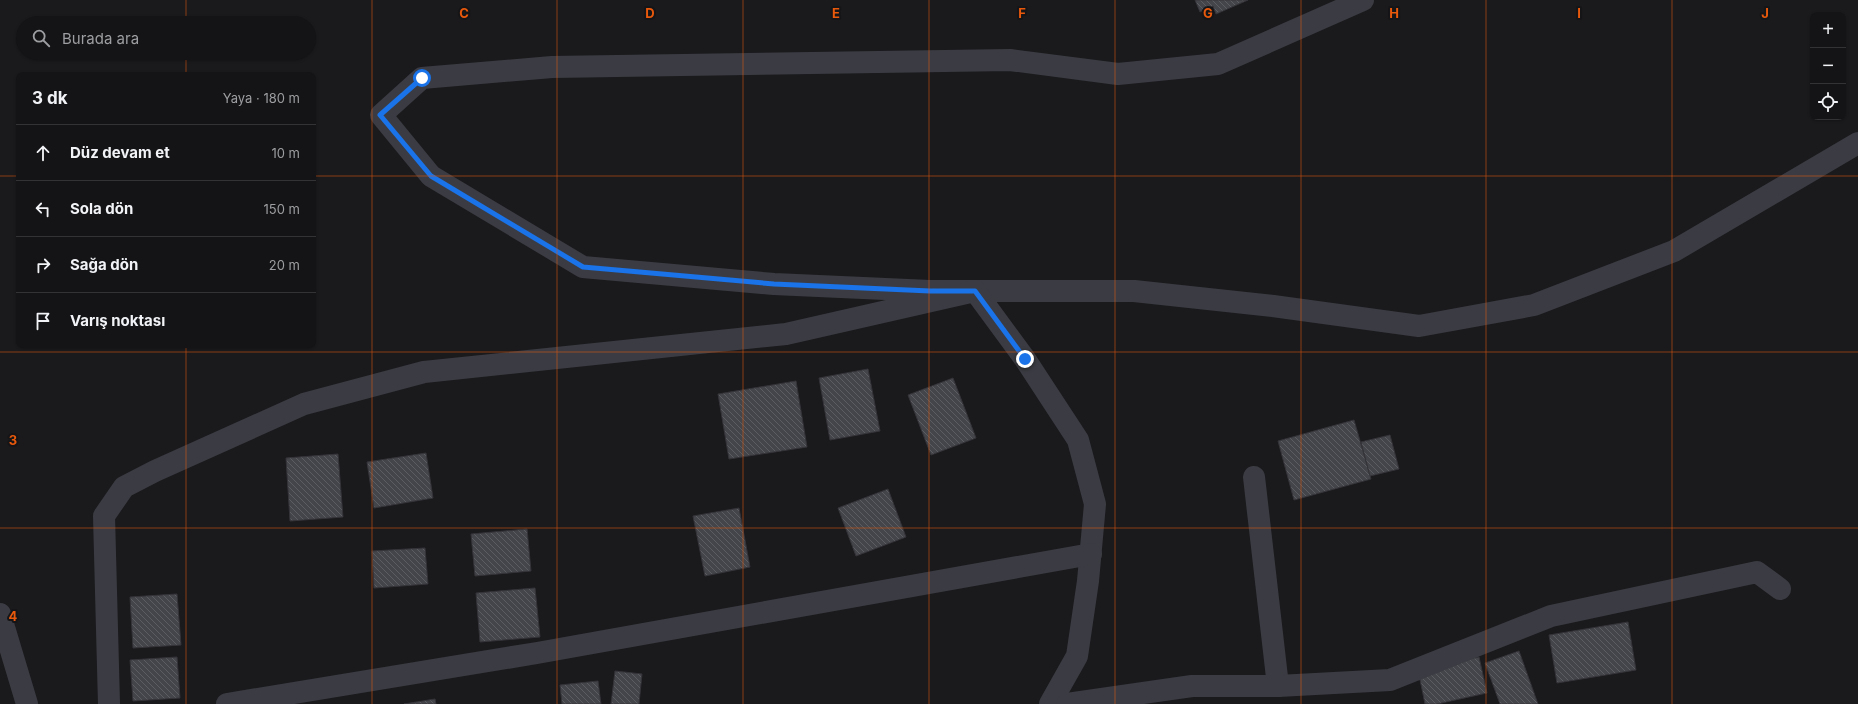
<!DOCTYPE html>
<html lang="tr">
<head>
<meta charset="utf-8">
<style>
	:root { --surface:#141416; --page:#1d1d1f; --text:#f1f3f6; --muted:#9d9ea1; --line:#333335 }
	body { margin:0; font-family:Inter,sans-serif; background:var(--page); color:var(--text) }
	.controls { position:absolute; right:12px; top:12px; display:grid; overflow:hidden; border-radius:8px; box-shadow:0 1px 3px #0004 }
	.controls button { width:36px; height:36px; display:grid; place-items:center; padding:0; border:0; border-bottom:1px solid var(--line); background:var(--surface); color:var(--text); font:20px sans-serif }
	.stop { position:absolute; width:12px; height:12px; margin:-9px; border:3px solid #1a73e8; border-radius:50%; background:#fff }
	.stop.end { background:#1a73e8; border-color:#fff; box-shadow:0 1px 4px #0008 }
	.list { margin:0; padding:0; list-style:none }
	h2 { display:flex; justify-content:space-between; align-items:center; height:52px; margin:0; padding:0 16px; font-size:17px }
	h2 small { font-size:13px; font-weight:400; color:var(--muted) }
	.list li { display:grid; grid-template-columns:26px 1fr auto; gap:12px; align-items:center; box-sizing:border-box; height:56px; padding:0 16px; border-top:1px solid var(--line) }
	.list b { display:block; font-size:15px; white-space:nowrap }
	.list em { font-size:13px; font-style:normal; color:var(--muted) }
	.icon { flex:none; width:22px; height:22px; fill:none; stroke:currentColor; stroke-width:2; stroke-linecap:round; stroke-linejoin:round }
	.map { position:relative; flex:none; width:1858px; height:704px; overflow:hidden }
	.search { position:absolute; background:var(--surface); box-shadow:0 1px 3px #0004; left:16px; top:16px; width:300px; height:44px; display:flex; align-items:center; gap:10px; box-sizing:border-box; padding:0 14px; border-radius:22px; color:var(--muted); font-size:15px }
	.panel { position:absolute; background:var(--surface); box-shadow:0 1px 3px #0004; left:16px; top:72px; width:300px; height:276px; border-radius:8px }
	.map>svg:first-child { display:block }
</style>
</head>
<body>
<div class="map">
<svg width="1858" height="704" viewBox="0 0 1858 704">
	<defs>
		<pattern id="building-back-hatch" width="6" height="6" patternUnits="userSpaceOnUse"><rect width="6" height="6" fill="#44454a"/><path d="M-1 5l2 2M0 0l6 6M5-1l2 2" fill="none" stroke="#5c5d62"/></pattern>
	</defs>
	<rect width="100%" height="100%" fill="#1a1a1d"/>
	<g fill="url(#building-back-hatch)" stroke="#343439">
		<polygon points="1195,0 1248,0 1216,14 1213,6 1200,12"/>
		<polygon points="868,369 880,431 830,440 819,378"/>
		<polygon points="953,378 976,438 931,455 908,395"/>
		<polygon points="796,381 807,447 729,459 718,394"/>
		<polygon points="1354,420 1371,479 1294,500 1278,441"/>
		<polygon points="1390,435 1399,469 1370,476 1361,442"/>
		<polygon points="426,453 433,498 374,508 367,462"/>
		<polygon points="338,454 343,517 290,521 286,458"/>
		<polygon points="888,489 906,537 856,556 838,508"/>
		<polygon points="739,508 750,567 705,576 693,516"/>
		<polygon points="527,529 531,571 475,576 471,534"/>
		<polygon points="425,548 428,584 374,588 372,551"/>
		<polygon points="535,588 540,637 480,642 476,593"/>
		<polygon points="177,594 181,645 133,648 130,597"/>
		<polygon points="1628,622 1636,670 1557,683 1549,635"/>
		<polygon points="1519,651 1538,704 1500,704 1485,663"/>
		<polygon points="177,657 180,698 133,701 130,660"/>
		<polygon points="1479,657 1487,693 1437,704 1425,704 1418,670"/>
		<polygon points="615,671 642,674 639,704 611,704"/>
		<polygon points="598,681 601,704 562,704 560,685"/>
		<polygon points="435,699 436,704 404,704"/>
	</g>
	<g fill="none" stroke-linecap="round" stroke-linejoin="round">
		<g stroke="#3b3c43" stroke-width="22">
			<polyline points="1363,0 1218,64 1118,74 1010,60 552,67 422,78 381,115 431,176 583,267 774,284 930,291 1134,291 1273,306 1419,326 1534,305 1674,251 1858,143"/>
			<polyline points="1254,477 1278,686"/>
			<polyline points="0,614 27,704"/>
			<polyline points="109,704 104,516 124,487 155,471 304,404 424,372 786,334 975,291 1025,359 1078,440 1095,504 1088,581 1077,656 1050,704"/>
			<polyline points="227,704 537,653 1091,554"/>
			<polyline points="1067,704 1192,686 1278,686 1390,680 1551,616 1757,572 1780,589"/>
		</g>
	</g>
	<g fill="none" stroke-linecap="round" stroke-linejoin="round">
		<polyline stroke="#1a73e8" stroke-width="5" points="422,78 380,115 431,176 583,267 774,284 930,291 975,291 1025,359"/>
	</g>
	<path fill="none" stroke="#e8590c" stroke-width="1" stroke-opacity="0.55" d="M186 0V23M372 0V704M557 0V704M743 0V704M929 0V704M1115 0V704M1301 0V704M1486 0V704M1672 0V704M186 53V75M0 176H19M313 176H1858M186 345V704M0 352H1858M0 528H1858"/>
	<g font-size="13" text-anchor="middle" font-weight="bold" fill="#e8590c" stroke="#151518" stroke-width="4" stroke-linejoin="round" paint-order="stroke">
		<text x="464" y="18">C</text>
		<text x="650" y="18">D</text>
		<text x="836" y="18">E</text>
		<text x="1022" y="18">F</text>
		<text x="1208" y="18">G</text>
		<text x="1394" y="18">H</text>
		<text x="1579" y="18">I</text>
		<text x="1765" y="18">J</text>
		<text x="13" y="445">3</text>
		<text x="13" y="621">4</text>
	</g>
</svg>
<div class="controls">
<button>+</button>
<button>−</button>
<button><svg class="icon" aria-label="locate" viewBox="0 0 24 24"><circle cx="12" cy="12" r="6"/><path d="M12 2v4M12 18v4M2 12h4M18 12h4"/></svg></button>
</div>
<div class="stop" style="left:422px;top:78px"></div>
<div class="stop end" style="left:1025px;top:359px"></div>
<div class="search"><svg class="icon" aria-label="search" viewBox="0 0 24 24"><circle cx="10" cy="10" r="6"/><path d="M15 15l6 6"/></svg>Burada ara</div>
<section class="panel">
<h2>3 dk<small>Yaya · 180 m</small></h2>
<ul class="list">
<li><svg class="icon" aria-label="ahead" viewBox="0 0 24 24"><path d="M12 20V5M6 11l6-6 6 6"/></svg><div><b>Düz devam et</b></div><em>10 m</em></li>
<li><svg class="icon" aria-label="left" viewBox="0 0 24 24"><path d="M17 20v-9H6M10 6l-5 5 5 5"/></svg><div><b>Sola dön</b></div><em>150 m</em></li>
<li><svg class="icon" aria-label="right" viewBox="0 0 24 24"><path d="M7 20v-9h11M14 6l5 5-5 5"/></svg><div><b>Sağa dön</b></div><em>20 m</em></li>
<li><svg class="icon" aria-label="arrive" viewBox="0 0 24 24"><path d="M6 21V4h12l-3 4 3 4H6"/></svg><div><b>Varış noktası</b></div></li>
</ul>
</section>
</div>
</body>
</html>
